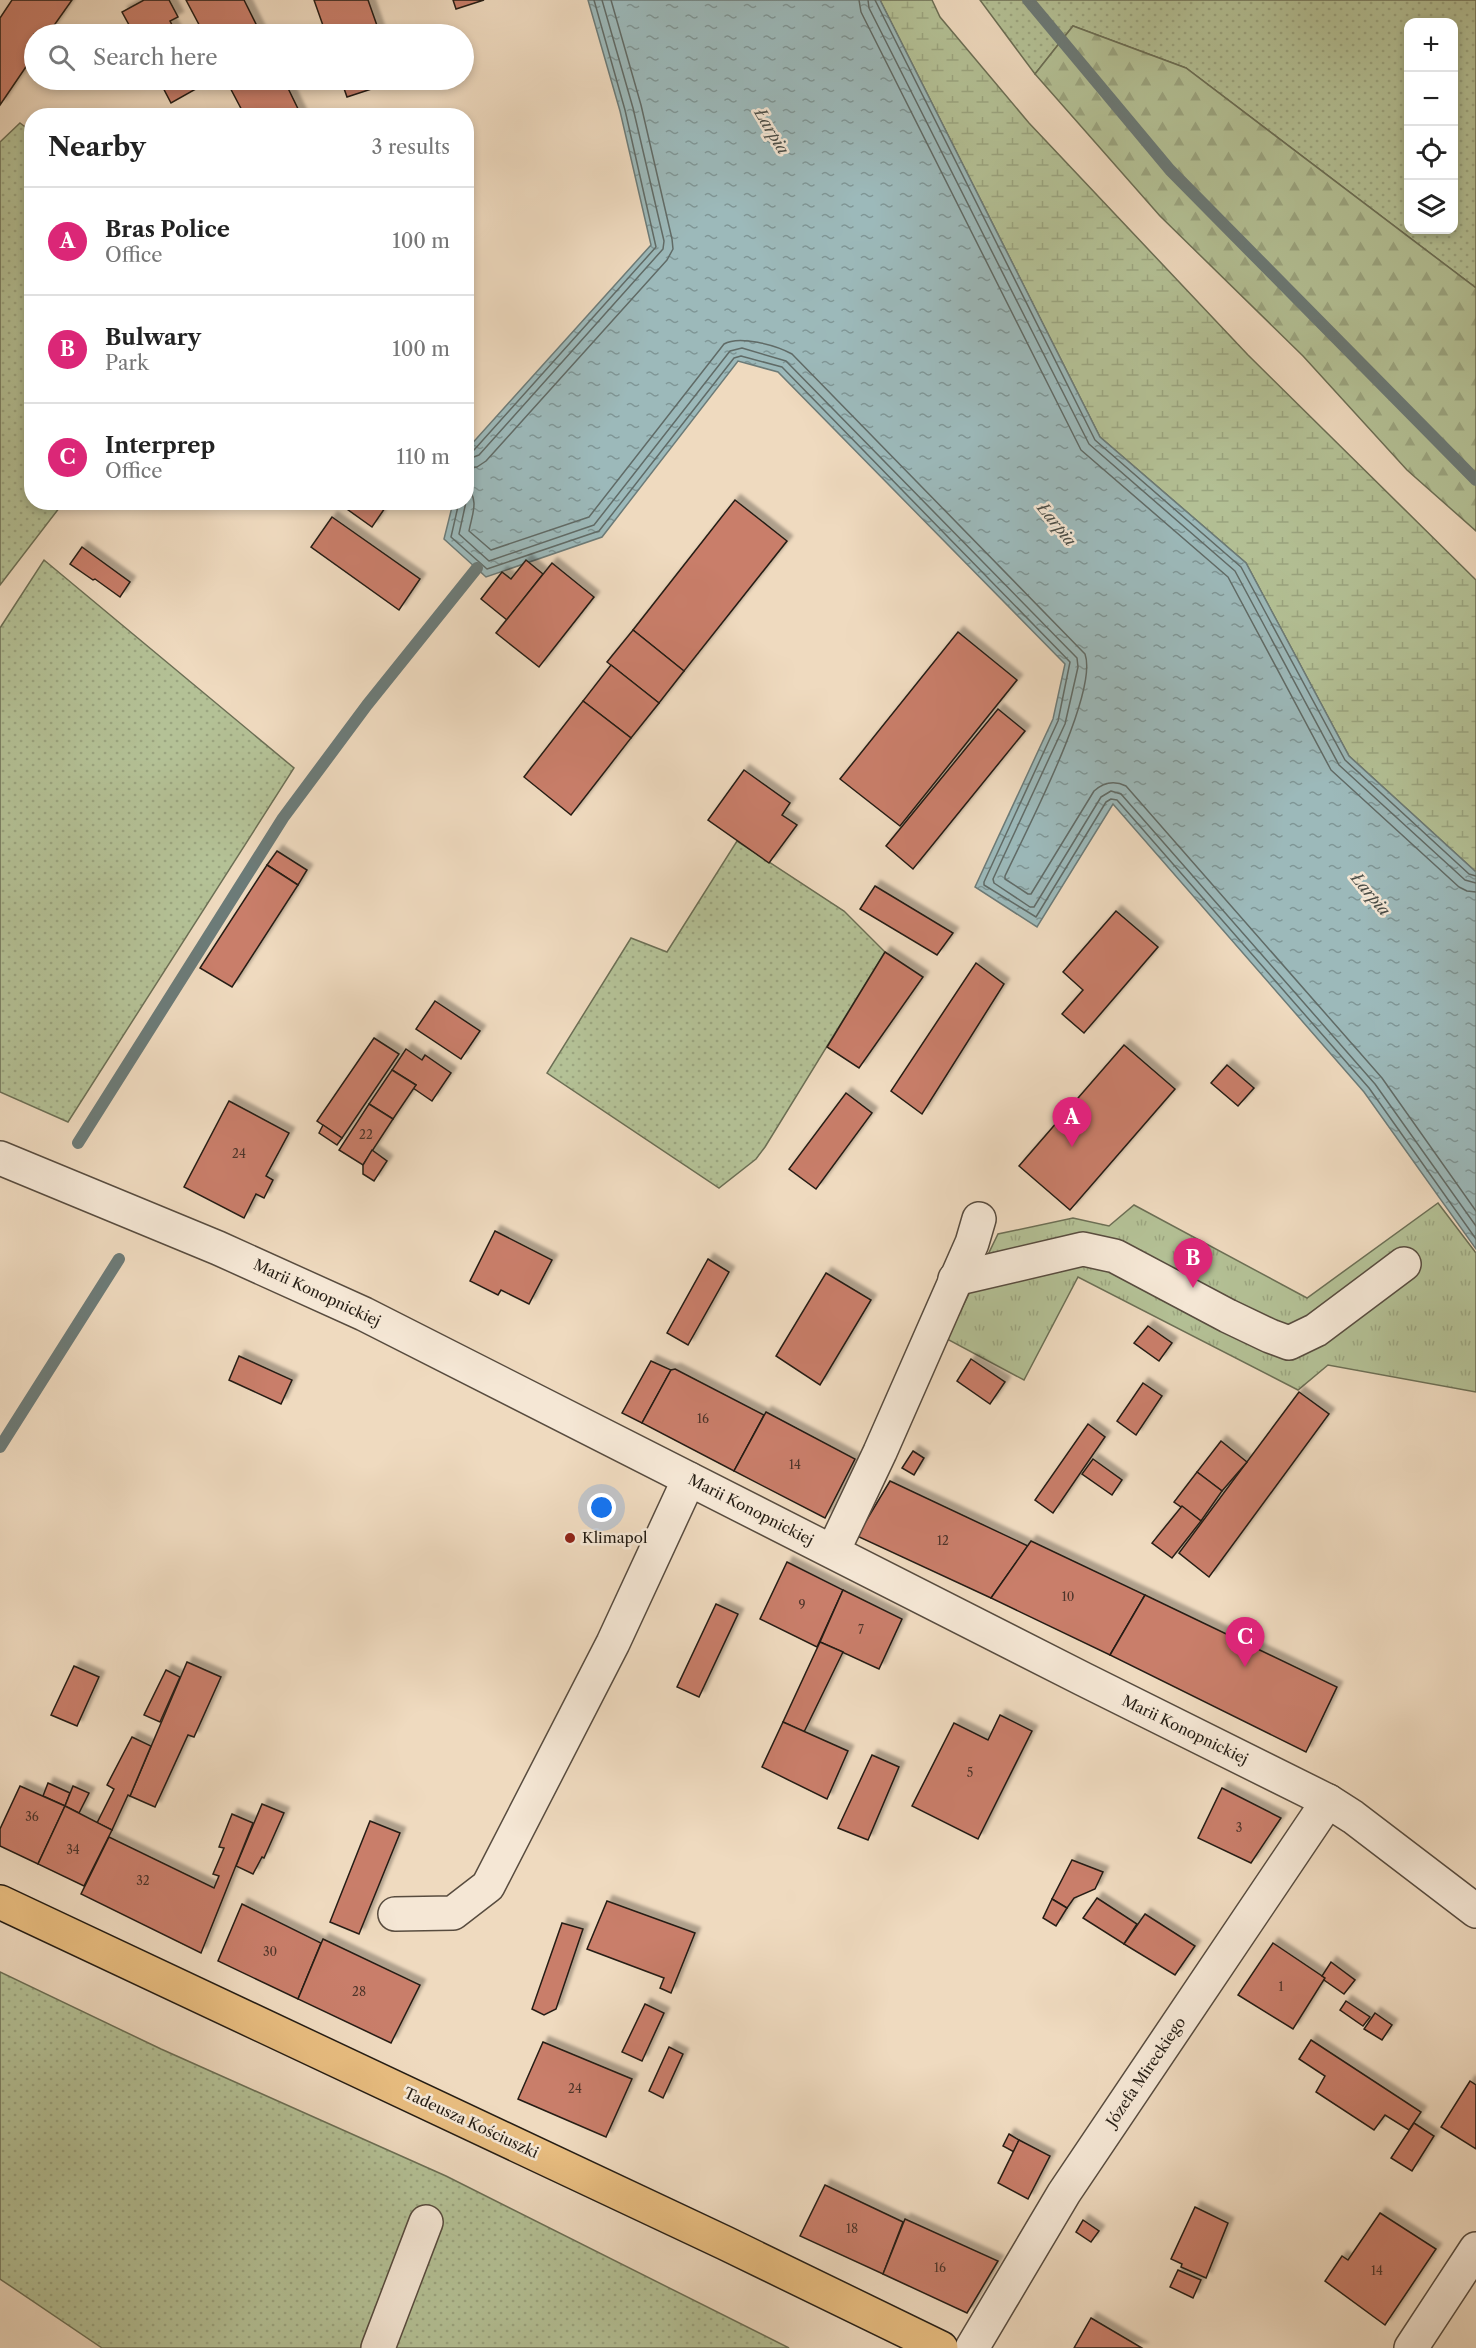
<!DOCTYPE html>
<html lang="en">
<head>
<meta charset="utf-8">
<style>
	:root { --surface:#fff; --page:#f2f2f2; --text:#222; --muted:#767676; --line:#e0e0e0; --accent:#db2777 }
	body { margin:0; font-family:"Libre Caslon Text",serif; background:var(--page); color:var(--text) }
	.controls { position:absolute; right:18px; top:18px; display:grid; overflow:hidden; border-radius:12px; box-shadow:0 3px 9px #0003 }
	.controls button { width:54px; height:54px; display:grid; place-items:center; padding:0; border:0; border-bottom:2px solid var(--line); background:var(--surface); color:var(--text); font:30px sans-serif }
	.you { position:absolute; left:602px; top:1508px; width:21px; height:21px; margin:-15px; border:4px solid #fff; border-radius:50%; background:#1a73e8; box-shadow:0 0 0 9px #1a73e833 }
	.badge { display:grid; place-items:center; width:39px; height:39px; border-radius:50%; background:var(--accent); color:#fff; font-size:20px; font-weight:700 }
	.pin { position:absolute; translate:-50% -50px; filter:drop-shadow(0 2px 3px #0008) }
	.pin::after { content:''; position:absolute; top:32px; width:21px; height:18px; background:inherit; clip-path:polygon(0 0,100% 0,50% 100%) }
	.list { margin:0; padding:0; list-style:none }
	h2 { display:flex; justify-content:space-between; align-items:center; height:78px; margin:0; padding:0 24px; font-size:26px }
	h2 small { font-size:20px; font-weight:400; color:var(--muted) }
	.list li { display:grid; grid-template-columns:39px 1fr auto; gap:18px; align-items:center; box-sizing:border-box; height:108px; padding:0 24px; border-top:2px solid var(--line) }
	.list b { display:block; font-size:22px; white-space:nowrap }
	.list p { margin:0; font-size:20px; white-space:nowrap; color:var(--muted) }
	.list em { font-size:20px; font-style:normal; color:var(--muted) }
	.icon { flex:none; width:33px; height:33px; fill:none; stroke:currentColor; stroke-width:2; stroke-linecap:round; stroke-linejoin:round }
	.map { position:relative; flex:none; width:1476px; height:2348px; overflow:hidden }
	.search { position:absolute; background:var(--surface); box-shadow:0 3px 9px #0003; left:24px; top:24px; width:450px; height:66px; display:flex; align-items:center; gap:15px; box-sizing:border-box; padding:0 21px; border-radius:33px; color:var(--muted); font-size:22px }
	.panel { position:absolute; background:var(--surface); box-shadow:0 3px 9px #0003; left:24px; top:108px; width:450px; height:402px; border-radius:24px }
	.map>svg:first-child { display:block }
</style>
</head>
<body>
<div class="map">
<svg width="1476" height="2348" viewBox="0 0 1476 2348">
	<defs>
		<pattern id="grass-dots" width="8" height="8" patternUnits="userSpaceOnUse" patternTransform="scale(1.5)"><rect width="8" height="8" fill="#b4c196"/><path d="M2 2h.1M6 6h.1" fill="none" stroke="#9ba580" stroke-width="1.8" stroke-linecap="round"/></pattern>
		<pattern id="forest-firs" width="22" height="20" patternUnits="userSpaceOnUse" patternTransform="scale(1.5)"><rect width="22" height="20" fill="#b4c196"/><path d="M5 1l3.5 6h-7zM16 11l3.5 6h-7z" fill="#9ba580"/></pattern>
		<pattern id="wetland-marsh" width="20" height="14" patternUnits="userSpaceOnUse" patternTransform="scale(1.5)"><rect width="20" height="14" fill="#b4c196"/><path d="M1 5h8M5 5V1M11 12h8M15 12V8" fill="none" stroke="#9ba580"/></pattern>
		<pattern id="park-tufts" width="24" height="20" patternUnits="userSpaceOnUse" patternTransform="scale(1.5)"><rect width="24" height="20" fill="#b4c196"/><path d="M3 7l-1-3M5 7V3M7 7l1-3M15 17l-1-3M17 17v-4M19 17l1-3" fill="none" stroke="#9ba580"/></pattern>
		<pattern id="water-ripples" width="26" height="14" patternUnits="userSpaceOnUse" patternTransform="scale(1.5)"><rect width="26" height="14" fill="#9cb9ba"/><path d="M2 4q2-2 4 0t4 0M15 11q2-2 4 0t4 0" fill="none" stroke="#7f9696"/></pattern>
		<filter id="shadow"><feDropShadow dx="5.5" dy="-5.5" stdDeviation="1.5" flood-color="#0004"/></filter>
	</defs>
	<rect width="100%" height="100%" fill="#efdabf"/>
	<filter id="stains"><feTurbulence type="fractalNoise" baseFrequency=".00333" numOctaves="4"/><feColorMatrix values="0 0 0 0 .2 0 0 0 0 .09 0 0 0 0 .02 0 0 0 .5 -.17"/></filter>
	<radialGradient id="worn" r=".72"><stop offset=".6" stop-color="#630" stop-opacity="0"/><stop offset="1" stop-color="#630" stop-opacity=".3"/></radialGradient>
	<g fill="url(#grass-dots)" stroke="#6c6f55" stroke-width="1.5" fill-rule="evenodd">
		<path d="M980 0H1476V288L1186 68 1073 26 1035 74ZM1408 22H1454V230H1408Z"/>
		<polygon points="20,123 32,132 32,502 63,503 0,585 0,142"/>
		<polygon points="44,560 294,768 68,1122 0,1092 0,628"/>
		<polygon points="737,841 844,911 885,952 765,1147 756,1159 719,1188 547,1073 631,938 667,952"/>
		<polygon points="0,1972 161,2049 446,2176 789,2348 102,2348 0,2279"/>
	</g>
	<polygon fill="url(#forest-firs)" stroke="#6c6f55" stroke-width="1.5" points="1073,26 1186,68 1476,288 1476,531 1407,470 1303,356 1160,216 1035,74"/>
	<polygon fill="url(#wetland-marsh)" stroke="#6c6f55" stroke-width="1.5" points="880,0 932,0 940,17 1029,123 1248,355 1476,580 1476,872 1349,756 1246,563 1100,437"/>
	<polygon fill="url(#park-tufts)" stroke="#6c6f55" stroke-width="1.5" points="1438,1203 1476,1253 1476,1392 1328,1365 1298,1390 1078,1277 1024,1380 947,1339 998,1234 1073,1218 1109,1226 1134,1205 1307,1298"/>
	<polygon fill="url(#water-ripples)" stroke="#6c7b78" stroke-width="1.5" points="588,0 880,0 1100,437 1246,563 1349,756 1476,872 1476,1249 1364,1092 1113,804 1037,927 975,887 1053,719 1065,664 778,372 738,361 602,537 486,577 444,539 453,503 466,502 468,448 651,245 620,111"/>
	<g fill="none" stroke-linecap="round" stroke-linejoin="round">
		<g stroke="#606b67" stroke-width="1.5">
			<polyline points="859,0 861,12 1081,450 1228,577 1331,770 1459,887 1467,891 1476,892"/>
			<polyline points="868,0 869,8 1089,444 1235,571 1339,765 1465,880 1476,883"/>
			<polyline points="875,0 1095,440 1241,567 1345,760 1469,874 1476,876"/>
			<polyline points="466,452 474,450 656,247 625,110 594,0"/>
			<polyline points="466,460 479,455 663,249 664,241 633,108 602,0"/>
			<polyline points="466,469 477,467 486,461 667,260 673,249 672,239 641,105 611,0"/>
			<path d="M466 486C480 500 472 514 469 531L491 550 589 517 724 344C739 335 776 345 792 354L1085 654C1099 693 1024 835 1005 876V879L1028 894H1031L1094 791C1104 782 1114 780 1126 786L1382 1078 1476 1211"/>
			<polyline points="459,502 451,537 487,569 599,531 734,358 741,356 782,367 1070,662 1058,721 984,882 984,885 1036,917 1106,802 1111,799 1117,800 1369,1088 1476,1239"/>
			<polyline points="466,502 459,534 489,561 594,525 730,351 742,348 786,361 1077,658 1078,667 1065,724 993,879 994,883 1030,907 1034,907 1101,797 1111,791 1121,794 1375,1084 1476,1226"/>
		</g>
		<g stroke="#6c7b78" stroke-width="12">
			<polyline points="1028,0 1170,170 1476,480"/>
			<polyline points="78,1143 283,818 367,705 477,568"/>
			<polyline points="0,1447 119,1259"/>
		</g>
	</g>
	<g fill="#c97e6a" stroke="#251d14" stroke-width="1.5" filter="url(#shadow)">
		<polygon points="12,0 72,0 48,34 34,34 34,55 0,105 0,18"/>
		<polygon points="144,0 169,0 178,17 170,21 177,34 134,34 122,12"/>
		<polygon points="186,0 244,0 261,34 204,34"/>
		<polygon points="314,0 368,0 380,34 326,34"/>
		<polygon points="453,0 484,0 456,9"/>
		<polygon points="159,80 201,80 203,85 171,103"/>
		<polygon points="226,80 284,80 301,115 245,116"/>
		<polygon points="341,80 395,80 396,81 347,97"/>
		<polygon points="735,500 787,541 684,671 633,630"/>
		<polygon points="337,502 389,502 372,527"/>
		<polygon points="332,517 420,579 399,610 311,547"/>
		<polygon points="82,547 130,582 120,597 95,579 93,580 70,564"/>
		<polygon points="526,560 543,574 507,620 481,599 502,572 511,579"/>
		<polygon points="552,563 594,597 539,667 496,633"/>
		<polygon points="633,630 684,671 659,703 607,662"/>
		<polygon points="958,632 1017,680 900,826 840,779"/>
		<polygon points="611,665 659,703 631,738 583,701"/>
		<polygon points="583,701 631,738 571,815 524,777"/>
		<polygon points="998,709 1025,731 913,869 886,846"/>
		<polygon points="744,770 790,803 782,815 797,825 769,863 708,820"/>
		<polygon points="277,851 307,870 298,885 267,865"/>
		<polygon points="267,865 298,885 232,987 200,968"/>
		<polygon points="875,886 953,933 937,955 860,909"/>
		<polygon points="1116,911 1158,947 1084,1033 1062,1014 1083,990 1063,972"/>
		<polygon points="885,952 923,977 859,1068 827,1047"/>
		<polygon points="976,963 1004,984 922,1114 891,1091"/>
		<polygon points="435,1001 480,1031 461,1059 416,1029"/>
		<polygon points="374,1038 399,1054 342,1138 317,1121"/>
		<polygon points="1124,1045 1175,1089 1070,1210 1019,1166"/>
		<polygon points="406,1049 422,1060 425,1055 451,1073 432,1101 413,1088 416,1085 392,1070"/>
		<polygon points="1227,1065 1254,1088 1238,1106 1211,1083"/>
		<polygon points="392,1070 416,1085 393,1119 369,1104"/>
		<polygon points="846,1093 872,1113 816,1189 789,1169"/>
		<polygon points="229,1101 289,1133 266,1176 273,1180 264,1198 256,1194 244,1218 184,1187"/>
		<polygon points="369,1104 393,1119 363,1165 339,1150"/>
		<polygon points="323,1125 342,1138 337,1145 319,1133"/>
		<polygon points="372,1150 387,1161 374,1181 363,1174 363,1165"/>
		<polygon points="495,1231 552,1260 529,1304 501,1290 498,1295 470,1281"/>
		<polygon points="708,1259 729,1272 688,1345 667,1333"/>
		<polygon points="826,1273 871,1300 820,1385 776,1356"/>
		<polygon points="1148,1326 1172,1343 1159,1361 1134,1343"/>
		<polygon points="239,1356 292,1380 281,1404 229,1380"/>
		<polygon points="971,1359 1005,1382 990,1404 957,1381"/>
		<polygon points="651,1361 671,1370 642,1423 622,1413"/>
		<polygon points="675,1369 764,1415 734,1471 642,1423 671,1370"/>
		<polygon points="1143,1383 1162,1396 1136,1435 1117,1421"/>
		<polygon points="1299,1392 1329,1414 1209,1577 1179,1553"/>
		<polygon points="766,1412 855,1459 825,1518 734,1471"/>
		<polygon points="1088,1424 1105,1437 1053,1513 1035,1500"/>
		<polygon points="1221,1441 1247,1462 1222,1491 1197,1472"/>
		<polygon points="913,1451 924,1458 914,1475 902,1468"/>
		<polygon points="1093,1459 1122,1480 1112,1495 1082,1474"/>
		<polygon points="1197,1472 1222,1491 1201,1521 1174,1502"/>
		<polygon points="890,1481 1028,1546 991,1598 857,1536"/>
		<polygon points="1182,1506 1201,1521 1172,1558 1152,1543"/>
		<polygon points="1031,1541 1145,1595 1110,1655 991,1598"/>
		<polygon points="787,1562 843,1590 817,1647 760,1619"/>
		<polygon points="843,1590 902,1619 879,1669 820,1642"/>
		<polygon points="1145,1595 1337,1687 1306,1752 1110,1655"/>
		<polygon points="716,1604 738,1614 699,1697 677,1687"/>
		<polygon points="820,1642 843,1652 804,1732 783,1722"/>
		<polygon points="187,1662 221,1677 194,1737 188,1735 155,1807 130,1796"/>
		<polygon points="74,1666 99,1677 77,1726 51,1715"/>
		<polygon points="166,1670 180,1677 160,1722 144,1715"/>
		<polygon points="1000,1715 1032,1731 978,1839 912,1806 954,1723 988,1740"/>
		<polygon points="783,1722 848,1751 827,1799 762,1767"/>
		<polygon points="132,1737 151,1746 130,1796 128,1795 112,1830 97,1823 114,1789 107,1785"/>
		<polygon points="872,1755 899,1767 868,1840 838,1828"/>
		<polygon points="48,1783 70,1793 65,1806 43,1796"/>
		<polygon points="20,1786 65,1806 38,1864 0,1846 0,1829"/>
		<polygon points="73,1786 89,1793 79,1813 65,1806"/>
		<polygon points="1222,1788 1281,1818 1251,1863 1198,1838"/>
		<polygon points="262,1804 284,1813 264,1858 262,1857 253,1874 236,1866"/>
		<polygon points="65,1806 112,1830 84,1886 38,1864"/>
		<polygon points="232,1814 253,1823 201,1953 81,1894 109,1837 214,1888 219,1876 213,1874 224,1848 219,1847"/>
		<polygon points="370,1821 400,1833 359,1934 330,1922"/>
		<polygon points="1072,1860 1103,1872 1095,1889 1074,1898 1067,1908 1052,1899"/>
		<polygon points="1097,1898 1137,1924 1124,1944 1083,1918"/>
		<polygon points="1052,1899 1067,1908 1056,1926 1043,1918"/>
		<polygon points="607,1901 695,1933 671,1993 660,1988 664,1978 587,1949"/>
		<polygon points="242,1904 321,1943 298,1999 218,1961"/>
		<polygon points="1145,1914 1195,1946 1175,1975 1124,1944"/>
		<polygon points="562,1923 583,1929 556,2009 544,2015 532,2009"/>
		<polygon points="323,1939 420,1985 391,2043 298,1999"/>
		<polygon points="1273,1943 1325,1978 1293,2029 1238,1995"/>
		<polygon points="1331,1962 1355,1980 1344,1994 1324,1980 1325,1978 1322,1976"/>
		<polygon points="1346,2001 1370,2017 1363,2026 1340,2010"/>
		<polygon points="645,2004 664,2013 642,2061 622,2052"/>
		<polygon points="1375,2013 1392,2025 1382,2040 1364,2029"/>
		<polygon points="1311,2040 1421,2112 1409,2130 1385,2115 1374,2130 1316,2092 1325,2076 1299,2059"/>
		<polygon points="543,2042 632,2079 606,2137 518,2099"/>
		<polygon points="669,2047 683,2054 663,2098 649,2091"/>
		<polygon points="1470,2081 1476,2085 1476,2149 1441,2127"/>
		<polygon points="1414,2123 1434,2136 1412,2171 1391,2158"/>
		<polygon points="1009,2134 1019,2140 1014,2152 1003,2146"/>
		<polygon points="1019,2140 1050,2156 1028,2199 998,2183"/>
		<polygon points="825,2185 903,2222 883,2274 800,2236"/>
		<polygon points="1195,2207 1228,2223 1206,2278 1181,2267 1182,2264 1171,2259"/>
		<polygon points="1380,2213 1436,2249 1385,2325 1325,2281 1342,2256 1348,2260"/>
		<polygon points="905,2219 998,2261 967,2313 883,2274"/>
		<polygon points="1083,2220 1099,2231 1091,2242 1076,2232"/>
		<polygon points="1178,2270 1201,2280 1193,2298 1170,2287"/>
		<polygon points="1091,2318 1142,2348 1074,2348"/>
	</g>
	<g fill="none" stroke-linecap="round" stroke-linejoin="round">
		<defs>
			<g id="minor">
				<polyline points="0,1158 218,1248 364,1314 1083,1679 1328,1801 1353,1817 1476,1911"/>
				<polyline points="955,1279 1083,1249 1115,1256 1228,1316 1270,1336 1289,1343 1316,1330 1404,1264"/>
				<polyline points="833,1551 880,1452 972,1243 979,1219"/>
				<polyline points="395,1914 453,1913 488,1886 613,1643 689,1479"/>
				<polyline points="378,2348 426,2222"/>
				<polyline points="972,2348 1064,2193 1328,1801"/>
				<polyline points="1411,2348 1476,2249"/>
			</g>
			<polyline id="major" points="0,1902 725,2243 941,2348"/>
		</defs>
		<use href="#minor" stroke="#584c3f" stroke-width="36"/>
		<use href="#major" stroke="#251d14" stroke-width="36"/>
		<use href="#minor" stroke="#f5e7d5" stroke-width="33"/>
		<use href="#major" stroke="#e8bd80" stroke-width="33"/>
	</g>
	<circle fill="#8f2418" stroke="#f5e7d5" stroke-width="2" cx="570" cy="1538" r="6"/>
	<g text-anchor="middle" stroke-width="5" stroke-linejoin="round" paint-order="stroke">
		<g font-size="12" fill="#4e352a">
			<text x="366" y="1139">22</text>
			<text x="239" y="1158">24</text>
			<text x="703" y="1423">16</text>
			<text x="795" y="1469">14</text>
			<text x="943" y="1545">12</text>
			<text x="1068" y="1601">10</text>
			<text x="802" y="1609">9</text>
			<text x="861" y="1634">7</text>
			<text x="970" y="1777">5</text>
			<text x="32" y="1821">36</text>
			<text x="1239" y="1832">3</text>
			<text x="73" y="1854">34</text>
			<text x="143" y="1885">32</text>
			<text x="270" y="1956">30</text>
			<text x="1281" y="1991">1</text>
			<text x="359" y="1996">28</text>
			<text x="575" y="2093">24</text>
			<text x="852" y="2233">18</text>
			<text x="940" y="2272">16</text>
			<text x="1377" y="2275">14</text>
		</g>
		<g font-size="15" fill="#251d14" stroke="#f5e7d5">
			<text transform="translate(317 1293) rotate(25)" y="5">Marii Konopnickiej</text>
			<text transform="translate(751 1510) rotate(27)" y="5">Marii Konopnickiej</text>
			<text transform="translate(1185 1730) rotate(26)" y="5">Marii Konopnickiej</text>
			<text transform="translate(1146 2072) rotate(-56)" y="5">Józefa Mireckiego</text>
			<text transform="translate(471 2123) rotate(25)" y="5">Tadeusza Kościuszki</text>
		</g>
		<g font-size="15" fill="#251d14" stroke="#f5e7d5" text-anchor="start">
			<text x="582" y="1543">Klimapol</text>
		</g>
		<g font-size="16" font-style="italic" fill="#494c46" stroke="#f5e7d5">
			<text transform="translate(772 131) rotate(59)" y="6">Łarpia</text>
			<text transform="translate(1057 524) rotate(51)" y="6">Łarpia</text>
			<text transform="translate(1371 894) rotate(50)" y="6">Łarpia</text>
		</g>
	</g>
	<rect width="100%" height="100%" filter="url(#stains)"/>
	<rect width="100%" height="100%" fill="url(#worn)"/>
</svg>
<div class="controls">
<button>+</button>
<button>−</button>
<button><svg class="icon" aria-label="locate" viewBox="0 0 24 24"><circle cx="12" cy="12" r="6"/><path d="M12 2v4M12 18v4M2 12h4M18 12h4"/></svg></button>
<button><svg class="icon" aria-label="layers" viewBox="0 0 24 24"><path d="M12 4l9 5-9 5-9-5zM3 14l9 5 9-5"/></svg></button>
</div>
<div class="you"></div>
<div class="pin badge" style="left:1072px;top:1147px">A</div>
<div class="pin badge" style="left:1193px;top:1288px">B</div>
<div class="pin badge" style="left:1245px;top:1667px">C</div>
<div class="search"><svg class="icon" aria-label="search" viewBox="0 0 24 24"><circle cx="10" cy="10" r="6"/><path d="M15 15l6 6"/></svg>Search here</div>
<section class="panel">
<h2>Nearby<small>3 results</small></h2>
<ul class="list">
<li><span class="badge">A</span><div><b>Bras Police</b><p>Office</p></div><em>100 m</em></li>
<li><span class="badge">B</span><div><b>Bulwary</b><p>Park</p></div><em>100 m</em></li>
<li><span class="badge">C</span><div><b>Interprep</b><p>Office</p></div><em>110 m</em></li>
</ul>
</section>
</div>
</body>
</html>
